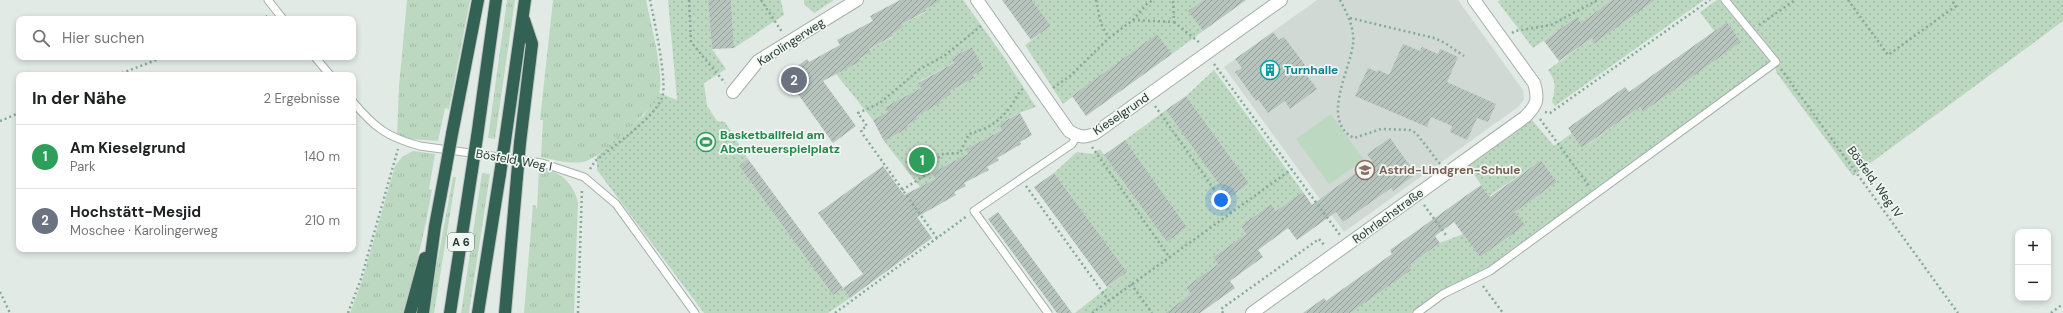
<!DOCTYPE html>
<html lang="de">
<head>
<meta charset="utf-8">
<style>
	:root { --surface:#fff; --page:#f6f6f6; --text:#202124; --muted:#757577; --line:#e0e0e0; --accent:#2563eb }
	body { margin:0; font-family:"DM Sans",sans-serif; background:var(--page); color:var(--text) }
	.controls { position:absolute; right:12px; bottom:12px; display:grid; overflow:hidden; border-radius:8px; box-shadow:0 2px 6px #0003 }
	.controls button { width:36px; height:36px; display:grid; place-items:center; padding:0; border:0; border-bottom:1px solid var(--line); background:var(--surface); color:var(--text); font:20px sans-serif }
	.you { position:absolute; left:1221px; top:200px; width:14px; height:14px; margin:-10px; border:3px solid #fff; border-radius:50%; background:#1a73e8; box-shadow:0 0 0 6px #1a73e833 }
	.badge { display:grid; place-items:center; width:26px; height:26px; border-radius:50%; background:var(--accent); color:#fff; font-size:13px; font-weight:700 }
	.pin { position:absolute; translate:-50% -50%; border:2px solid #fff; box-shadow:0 1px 4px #0006 }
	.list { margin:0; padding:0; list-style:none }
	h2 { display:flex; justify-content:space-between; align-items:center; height:52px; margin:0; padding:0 16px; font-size:17px }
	h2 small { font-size:13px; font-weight:400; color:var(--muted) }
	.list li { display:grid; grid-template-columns:26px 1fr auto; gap:12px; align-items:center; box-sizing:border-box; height:64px; padding:0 16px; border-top:1px solid var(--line) }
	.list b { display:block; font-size:15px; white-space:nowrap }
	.list p { margin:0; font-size:13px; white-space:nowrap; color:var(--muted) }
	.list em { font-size:13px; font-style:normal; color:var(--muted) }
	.icon { flex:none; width:22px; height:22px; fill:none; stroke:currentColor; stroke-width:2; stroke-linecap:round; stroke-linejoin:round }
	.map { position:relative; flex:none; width:2063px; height:313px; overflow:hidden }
	.search { position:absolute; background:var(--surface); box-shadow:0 2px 6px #0003; left:16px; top:16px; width:340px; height:44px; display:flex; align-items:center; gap:10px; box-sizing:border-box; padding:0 14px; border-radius:8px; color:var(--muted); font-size:15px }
	.panel { position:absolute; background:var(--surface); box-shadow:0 2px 6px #0003; left:16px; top:72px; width:340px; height:180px; border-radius:8px }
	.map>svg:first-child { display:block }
</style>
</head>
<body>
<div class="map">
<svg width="2063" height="313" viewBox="0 0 2063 313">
	<defs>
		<pattern id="grass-tufts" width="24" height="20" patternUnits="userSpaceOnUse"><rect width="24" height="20" fill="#bdd8c1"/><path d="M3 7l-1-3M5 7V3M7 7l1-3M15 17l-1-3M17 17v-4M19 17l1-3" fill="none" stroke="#a2baa6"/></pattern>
		<pattern id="garden-dots" width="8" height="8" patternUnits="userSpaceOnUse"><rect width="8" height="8" fill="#bdd8c1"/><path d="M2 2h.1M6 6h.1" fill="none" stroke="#a2baa6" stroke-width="1.8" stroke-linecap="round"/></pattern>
		<pattern id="building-hatch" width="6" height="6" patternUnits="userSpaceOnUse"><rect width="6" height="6" fill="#b7c4be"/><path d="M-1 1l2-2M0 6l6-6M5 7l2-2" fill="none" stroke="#95a09b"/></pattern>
	</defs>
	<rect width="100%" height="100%" fill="#e1eae5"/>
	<polygon fill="#d0d9d4" points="1317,0 1458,0 1523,90 1524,100 1518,107 1344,232 1224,67"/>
	<g fill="url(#grass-tufts)">
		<polygon points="407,0 470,0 449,109 445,108 438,141 412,139 397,136 399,86"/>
		<polygon points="507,0 515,0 495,139 488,138"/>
		<path d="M553 0H646C650 20 665 77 659 94 653 109 599 160 583 162 569 164 554 160 541 157L543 120H540Z"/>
		<path d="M413 151 435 154 429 189 432 190C425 231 415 272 403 313H350L362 281 395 166 402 157Z"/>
		<path d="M539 168C559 170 574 183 578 203L574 313H524L533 205H535L537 209Z"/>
		<polygon points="482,173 490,174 469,313 461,313"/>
		<polygon points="453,177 456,177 434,313 428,313"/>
	</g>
	<polygon fill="#bdd8c1" points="1331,114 1364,160 1329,184 1296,139"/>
	<g fill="url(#garden-dots)">
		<polygon points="668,0 708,0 712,49 726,69 704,83 707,106 717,121 725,122 748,159 739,166 833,295 843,288 850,298 828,313 704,313 597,170 597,156 644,115 659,93 677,100"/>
		<polygon points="731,0 781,0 784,15 734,48"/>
		<polygon points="804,0 834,0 814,13 804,4"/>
		<polygon points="935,0 963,0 1004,57 1036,107 1019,113 999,124 1002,130 966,149 968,154 935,179 920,187 884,141 908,128 907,125 918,119 917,116 941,103 940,101 951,94 950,91 974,78 973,75 984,69 972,47 952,58 954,63 918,82 921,88 885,107 888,112 873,120 836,74 860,61 859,59 871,52 869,49 893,37 892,34 903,27 902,24 926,12 925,9"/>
		<polygon points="1032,0 1204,0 1189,11 1203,31 1172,54 1157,34 1063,104 1025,45 1051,26"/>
		<polygon points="1500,0 1612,0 1581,23 1577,18 1533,48 1498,2"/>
		<path d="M1655 0H1704L1555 106 1552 102C1555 89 1557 82 1548 70L1592 38 1596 42Z"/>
		<polygon points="1717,0 1720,0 1760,44 1728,0 2063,0 2063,21 1853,176 1776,72 1775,63 1487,268 1417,313 1350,313 1408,266 1440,243 1463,234 1480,257 1524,225 1515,212 1557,182 1541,160 1489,196 1468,166 1532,120 1554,146 1572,133 1583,148 1640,107 1643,112 1741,42 1727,22 1714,31 1700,12"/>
		<polygon points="1214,70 1303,192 1276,211 1271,204 1241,226 1246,234 1213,257 1218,264 1186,287 1191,294 1165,313 1075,313 1127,272 1054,173 1077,152 1092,154 1100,149 1167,242 1187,227 1125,140 1166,110 1229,197 1249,183 1186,96"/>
	</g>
	<g fill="url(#building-hatch)">
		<polygon points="708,0 731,0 734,48 712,49"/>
		<polygon points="900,0 941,0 925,9 926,11 902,24 903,27 892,34 893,36 869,49 871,52 859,59 861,61 823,81 856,126 833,143 785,76 807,59 809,62 840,45 837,40 873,21 870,16"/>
		<polygon points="1002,0 1032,0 1051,26 1031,40"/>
		<polygon points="1204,0 1246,0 1203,31 1188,11"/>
		<polygon points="1612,0 1655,0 1595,43 1592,38 1559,61 1544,41 1577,17 1581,23"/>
		<polygon points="1727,22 1741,42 1643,112 1640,107 1582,148 1568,128 1625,87 1629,92"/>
		<polygon points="1273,32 1279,40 1284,37 1305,65 1301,68 1317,89 1290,109 1285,101 1268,113 1258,99 1256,101 1235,72 1242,68 1235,59"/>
		<polygon points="1157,34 1172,54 1086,116 1072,96"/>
		<polygon points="1403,44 1420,51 1422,47 1438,54 1440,49 1458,57 1447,82 1496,104 1488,122 1477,118 1467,140 1450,132 1452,126 1431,117 1427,127 1355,96 1368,68 1377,72 1378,70 1389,75"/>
		<polygon points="972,47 984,69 973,75 974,78 950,91 951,94 940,101 941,103 917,116 918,119 907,125 908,128 884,141 873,120 888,112 885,107 921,88 918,83 954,63 951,58"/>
		<polygon points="1186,96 1249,183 1229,198 1166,110"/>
		<polygon points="1020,113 1032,135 1020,142 1021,144 997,158 999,160 987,167 989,170 964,183 966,186 954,192 956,195 917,217 932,238 850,298 843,288 863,274 818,213 883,166 904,195 912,191 935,179 932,173 968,154 966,149 1002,130 999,124"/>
		<polygon points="1390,138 1416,174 1393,191 1391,188 1343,222 1336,212 1297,240 1288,228 1258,250 1263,257 1230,281 1235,288 1200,313 1165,313 1191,294 1186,287 1218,264 1213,257 1246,234 1241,226 1271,204 1276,211 1303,192 1312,205 1372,161 1367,154"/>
		<polygon points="1125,140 1187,227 1167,242 1104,155"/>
		<polygon points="748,159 843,288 833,295 739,166"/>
		<polygon points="1541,160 1557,182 1515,212 1525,225 1480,257 1454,222 1435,236 1440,243 1408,266 1411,270 1350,313 1303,313 1324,298 1326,301 1392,254 1390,250 1481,185 1490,197"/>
		<polygon points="1054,173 1127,272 1107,287 1034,187"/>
		<polygon points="998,212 1072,313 1057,313 988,219"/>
	</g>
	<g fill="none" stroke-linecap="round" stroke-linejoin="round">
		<defs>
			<g id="service">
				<polyline points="268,0 283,19"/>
				<polyline points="315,57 330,75"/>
				<path d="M353 102C375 128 387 137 420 146L542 163 584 177 616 204 695 313"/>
				<polyline points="1048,313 974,211 1072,144 1077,136"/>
				<polyline points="1417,313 1443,294 1490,271 1776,62 1725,0"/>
			</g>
			<g id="minor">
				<path d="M977 0 1069 131C1079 137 1084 138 1094 134L1281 0"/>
				<polyline points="733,92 758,61 857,0"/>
				<path d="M1252 313 1525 117C1537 105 1539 100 1534 83L1474 0"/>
			</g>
			<g id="motorway">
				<polyline points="452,134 478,0"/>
				<polyline points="477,137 496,0"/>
				<polyline points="505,141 525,0"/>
				<polyline points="520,143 532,44 524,20"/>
				<polyline points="410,313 425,258"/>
				<polyline points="423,313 435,226 446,167"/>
				<polyline points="450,313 472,170"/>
				<polyline points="478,313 500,174"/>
				<polyline points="505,313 517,177"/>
			</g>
		</defs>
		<use href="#service" stroke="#a5b1ab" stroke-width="9"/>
		<use href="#minor" stroke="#a5b1ab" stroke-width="14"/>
		<use href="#motorway" stroke="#c2c7c5" stroke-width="14"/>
		<g stroke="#85aa9b" stroke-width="2.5" stroke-dasharray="2 3" stroke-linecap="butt">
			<polyline points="689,0 691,42 725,83"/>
			<polyline points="761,0 782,32"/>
			<polyline points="1096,0 1101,24 1109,38"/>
			<path d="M1340 0C1347 13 1355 29 1353 44 1350 71 1320 121 1354 138L1381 129 1410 130 1416 133 1440 164"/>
			<polyline points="1848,0 1888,55 1956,6 1951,0"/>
			<polyline points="1350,18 1434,38 1445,43 1464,56"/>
			<polyline points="261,19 268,16"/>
			<polyline points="1133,20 1174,22 1173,0"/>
			<polyline points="1174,22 1200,43"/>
			<polyline points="1759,25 1795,0"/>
			<polyline points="1512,33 1515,31 1551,25 1598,0"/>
			<polyline points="1214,64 1340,235"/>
			<polyline points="1781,69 1958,313"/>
			<polyline points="117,75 164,57"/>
			<polyline points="1053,88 1070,76 1109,38 1133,20 1147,4 1153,0"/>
			<polyline points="1155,106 1231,213"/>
			<polyline points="1545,112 1550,113 1710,0"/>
			<polyline points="1540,119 1589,186"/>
			<polyline points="0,121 19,113"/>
			<polyline points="1092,147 1170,258"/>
			<path d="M590 169 595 161C614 146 653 119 662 98 668 83 654 19 650 0"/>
			<polyline points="1026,186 1109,301"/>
			<path d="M902 190 929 173 934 161 943 154 960 153 969 134C989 128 998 123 1011 106 1016 100 1017 93 1024 88"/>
			<polyline points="1424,205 1446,235"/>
			<polyline points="937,238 862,133 861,130 867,126 858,113 880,103 920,69 944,56 981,26"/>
			<polyline points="1131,284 1152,313"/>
			<polyline points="1483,286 1503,313"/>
			<polyline points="0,292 10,313"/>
			<polyline points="348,313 361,279 398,149"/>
			<polyline points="578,313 582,188"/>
			<polyline points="835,313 967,216"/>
			<polyline points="1092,313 1292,169"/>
			<polyline points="1223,313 1221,309 1319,239 1325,246"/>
			<polyline points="2051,313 2063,304"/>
		</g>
		<use href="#service" stroke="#fff" stroke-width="7"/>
		<use href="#minor" stroke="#fff" stroke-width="12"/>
		<use href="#motorway" stroke="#336153" stroke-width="12"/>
		<defs>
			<g id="motorway-bridge">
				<polyline points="446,167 452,134"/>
				<polyline points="472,170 477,137"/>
				<polyline points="500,174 505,141"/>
				<polyline points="517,177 520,143"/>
			</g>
		</defs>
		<use href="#motorway-bridge" stroke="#c2c7c5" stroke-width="14" stroke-linecap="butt"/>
		<use href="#motorway-bridge" stroke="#336153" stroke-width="12"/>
	</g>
	<defs>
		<symbol id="building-ring" viewBox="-11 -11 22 22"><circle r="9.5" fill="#f1f7f3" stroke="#0f9aa8" stroke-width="1.5"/><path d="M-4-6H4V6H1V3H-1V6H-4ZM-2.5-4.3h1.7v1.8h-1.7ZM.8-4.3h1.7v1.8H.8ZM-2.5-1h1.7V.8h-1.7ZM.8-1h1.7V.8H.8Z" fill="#0f9aa8"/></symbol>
		<symbol id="stadium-ring" viewBox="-11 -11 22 22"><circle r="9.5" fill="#f1f7f3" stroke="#2e9e5b" stroke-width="1.5"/><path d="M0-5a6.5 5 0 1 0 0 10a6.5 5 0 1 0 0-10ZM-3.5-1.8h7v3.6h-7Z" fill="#2e9e5b"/></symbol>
		<symbol id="school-ring" viewBox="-11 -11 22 22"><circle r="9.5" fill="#f1f7f3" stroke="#8d6e63" stroke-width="1.5"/><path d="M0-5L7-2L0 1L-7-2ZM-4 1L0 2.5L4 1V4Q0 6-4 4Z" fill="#8d6e63"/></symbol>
	</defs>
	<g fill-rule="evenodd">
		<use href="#building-ring" x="1259" y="59" width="22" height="22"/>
		<use href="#stadium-ring" x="695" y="131" width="22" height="22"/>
		<use href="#school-ring" x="1354" y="159" width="22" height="22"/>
	</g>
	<g text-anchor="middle" stroke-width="3.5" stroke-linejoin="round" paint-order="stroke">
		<rect fill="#f1f7f3" stroke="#62716b" stroke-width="1" x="448" y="233" width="26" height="18" rx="3"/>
		<g font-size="11" font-weight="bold" fill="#243831">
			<text x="461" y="246">A 6</text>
		</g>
		<g font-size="12" fill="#243831" stroke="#f1f7f3">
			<text transform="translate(791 42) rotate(-33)" y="4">Karolingerweg</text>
			<text transform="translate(1121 114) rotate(-34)" y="4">Kieselgrund</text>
			<text transform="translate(514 160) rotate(10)" y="4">Bösfeld, Weg I</text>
			<text transform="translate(1875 182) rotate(54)" y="4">Bösfeld, Weg IV</text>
			<text transform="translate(1388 216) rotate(-36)" y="4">Rohrlachstraße</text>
		</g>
		<g font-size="12" font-weight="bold" fill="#0d838f" stroke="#f1f7f3" text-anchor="start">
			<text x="1284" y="74">Turnhalle</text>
		</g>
		<g font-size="12" font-weight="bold" fill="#27864d" stroke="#f1f7f3" text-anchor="start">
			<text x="720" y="139">Basketballfeld am<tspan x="720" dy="14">Abenteuerspielplatz</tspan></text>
		</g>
		<g font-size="12" font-weight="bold" fill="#785e54" stroke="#f1f7f3" text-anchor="start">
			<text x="1379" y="174">Astrid-Lindgren-Schule</text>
		</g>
	</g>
</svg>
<div class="controls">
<button>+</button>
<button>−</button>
</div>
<div class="you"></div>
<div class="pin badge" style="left:922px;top:160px;background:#2e9e5b">1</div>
<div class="pin badge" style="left:794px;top:80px;background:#6b7280">2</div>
<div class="search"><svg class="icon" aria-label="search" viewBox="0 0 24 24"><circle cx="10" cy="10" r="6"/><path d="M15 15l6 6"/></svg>Hier suchen</div>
<section class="panel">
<h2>In der Nähe<small>2 Ergebnisse</small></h2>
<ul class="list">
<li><span class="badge" style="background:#2e9e5b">1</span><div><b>Am Kieselgrund</b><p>Park</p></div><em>140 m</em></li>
<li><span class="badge" style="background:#6b7280">2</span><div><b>Hochstätt-Mesjid</b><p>Moschee · Karolingerweg</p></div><em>210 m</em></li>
</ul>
</section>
</div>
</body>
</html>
